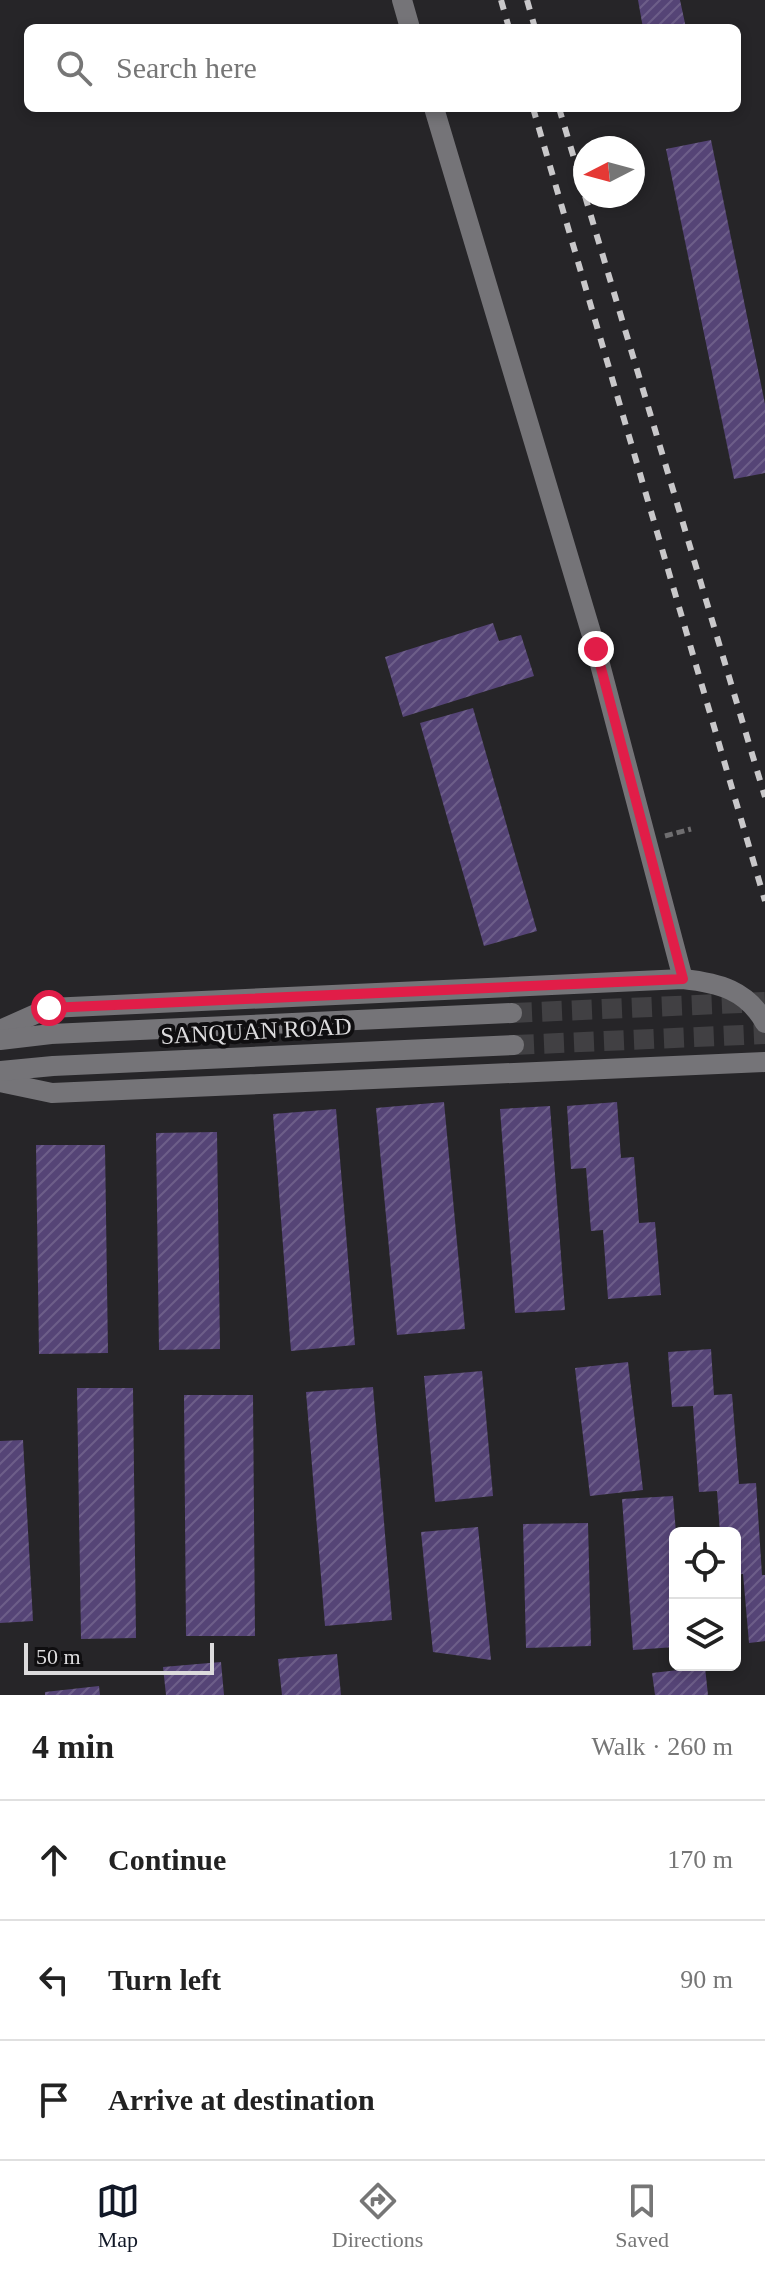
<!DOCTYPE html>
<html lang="en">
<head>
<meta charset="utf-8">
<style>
	:root { --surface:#fff; --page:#f2f2f2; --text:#222; --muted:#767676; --line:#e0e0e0; --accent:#111827 }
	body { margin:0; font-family:Georgia,serif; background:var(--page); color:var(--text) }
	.controls { position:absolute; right:24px; bottom:24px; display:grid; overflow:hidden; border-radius:12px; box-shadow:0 4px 12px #0003 }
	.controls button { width:72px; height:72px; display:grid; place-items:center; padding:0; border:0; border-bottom:2px solid var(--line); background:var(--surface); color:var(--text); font:40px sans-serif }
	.compass { position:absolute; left:573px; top:136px; width:72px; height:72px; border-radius:50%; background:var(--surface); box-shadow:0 4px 12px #0003; rotate:264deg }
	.scale { position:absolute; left:24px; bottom:20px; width:190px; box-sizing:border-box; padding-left:8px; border:4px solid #dcdbdd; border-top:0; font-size:22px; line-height:28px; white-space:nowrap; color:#dcdbdd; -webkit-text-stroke:6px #0f0e10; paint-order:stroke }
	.stop { position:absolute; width:24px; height:24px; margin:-18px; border:6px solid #e11d48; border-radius:50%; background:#fff }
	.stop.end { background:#e11d48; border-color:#fff; box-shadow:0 2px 8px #0008 }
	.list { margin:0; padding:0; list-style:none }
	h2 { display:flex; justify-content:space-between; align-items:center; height:104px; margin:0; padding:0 32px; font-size:34px }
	h2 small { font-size:26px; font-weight:400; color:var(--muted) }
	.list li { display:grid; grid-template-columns:52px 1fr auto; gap:24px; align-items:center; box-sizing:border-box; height:120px; padding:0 32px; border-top:2px solid var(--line) }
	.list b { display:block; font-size:30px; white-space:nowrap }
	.list em { font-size:26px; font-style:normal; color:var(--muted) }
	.icon { flex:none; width:44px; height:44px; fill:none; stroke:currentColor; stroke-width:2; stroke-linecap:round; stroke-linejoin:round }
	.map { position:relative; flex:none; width:765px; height:1695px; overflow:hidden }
	.search { position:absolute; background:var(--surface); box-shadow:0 4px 12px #0003; left:24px; right:24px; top:24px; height:88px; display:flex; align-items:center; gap:20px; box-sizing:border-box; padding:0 28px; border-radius:12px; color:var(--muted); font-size:30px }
	.sheet { height:464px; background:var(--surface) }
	nav { display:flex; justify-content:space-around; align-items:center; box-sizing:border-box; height:112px; border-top:2px solid var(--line); background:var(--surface); font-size:22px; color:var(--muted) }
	nav a { display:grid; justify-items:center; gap:4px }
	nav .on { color:var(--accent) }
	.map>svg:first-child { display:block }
</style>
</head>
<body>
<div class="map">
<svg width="765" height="1695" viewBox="0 0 765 1695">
	<defs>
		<pattern id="building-hatch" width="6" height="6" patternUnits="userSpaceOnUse" patternTransform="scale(2)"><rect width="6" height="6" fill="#554476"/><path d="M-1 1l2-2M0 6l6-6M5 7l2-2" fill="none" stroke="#6d5e89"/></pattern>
	</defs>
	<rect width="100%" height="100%" fill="#262528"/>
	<g fill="url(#building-hatch)">
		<polygon points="638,0 680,0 686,28 643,28"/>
		<polygon points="711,140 765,404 765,473 734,479 666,149"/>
		<polygon points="493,623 499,641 521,635 534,676 403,717 385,657"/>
		<polygon points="473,708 537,931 484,946 420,723"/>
		<polygon points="444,1102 465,1329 397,1335 376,1108"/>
		<polygon points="617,1102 621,1158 634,1157 639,1223 655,1222 661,1295 608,1299 603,1230 591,1231 586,1168 571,1169 567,1106"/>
		<polygon points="550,1106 565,1310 515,1313 500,1109"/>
		<polygon points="336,1109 355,1345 291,1351 273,1114"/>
		<polygon points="217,1132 220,1349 159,1350 156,1133"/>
		<polygon points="36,1145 105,1145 108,1353 39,1354"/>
		<polygon points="711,1349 714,1395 732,1394 739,1484 756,1483 762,1575 765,1575 765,1641 749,1643 743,1574 735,1575 735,1533 720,1533 717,1491 699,1492 693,1406 672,1407 668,1352"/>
		<polygon points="628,1362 643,1490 590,1496 575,1368"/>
		<polygon points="482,1371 493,1496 435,1502 424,1376"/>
		<polygon points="373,1387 392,1620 325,1626 306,1392"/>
		<polygon points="77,1388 133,1388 136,1638 81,1639"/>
		<polygon points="184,1395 253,1395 255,1636 186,1636"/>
		<polygon points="23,1440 33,1621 0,1623 0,1441"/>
		<polygon points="673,1496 676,1533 675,1647 633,1650 622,1499"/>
		<polygon points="588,1523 591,1646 526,1648 523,1524"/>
		<polygon points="478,1527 491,1660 433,1652 421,1532"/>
		<polygon points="337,1654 341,1695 282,1695 278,1659"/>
		<polygon points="221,1662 224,1695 166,1695 163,1667"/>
		<polygon points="705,1667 708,1695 655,1695 652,1673"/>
		<polygon points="99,1686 100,1695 45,1695 45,1692"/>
	</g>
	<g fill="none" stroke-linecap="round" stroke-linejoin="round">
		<g stroke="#414043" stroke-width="20" stroke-dasharray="20 10" stroke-linecap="butt">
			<polyline points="512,1013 765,1002"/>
			<polyline points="514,1045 765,1034"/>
		</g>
		<polyline stroke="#6f6e70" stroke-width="5" stroke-dasharray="8 4" stroke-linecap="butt" points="665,836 691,829"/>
		<g stroke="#757478" stroke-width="20">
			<polyline points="402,0 410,28"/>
			<polyline points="434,108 596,649 683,979"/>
			<path d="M0 1030 49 1008 683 979C719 983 747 990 765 1023"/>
			<polyline points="0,1082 52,1093 765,1062"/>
		</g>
		<g stroke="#757478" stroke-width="20">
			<polyline points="0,1040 51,1034 512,1013"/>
			<polyline points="0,1071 53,1066 514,1045"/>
		</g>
		<g stroke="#c9c8ca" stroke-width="6" stroke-dasharray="10 10" stroke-linecap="butt">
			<polyline points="501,0 509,28"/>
			<polyline points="527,0 535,28"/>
			<polyline points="533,108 765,901"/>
			<polyline points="559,108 585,195"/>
			<polyline points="585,196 765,797"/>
		</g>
	</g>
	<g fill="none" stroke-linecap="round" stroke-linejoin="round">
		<polyline stroke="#e11d48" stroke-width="10" points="49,1008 683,979 596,649"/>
	</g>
	<g text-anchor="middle" stroke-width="8" stroke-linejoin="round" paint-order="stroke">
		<g font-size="24" fill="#dcdbdd" stroke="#0f0e10">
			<text transform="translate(256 1031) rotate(-3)" y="8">SANQUAN ROAD</text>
		</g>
	</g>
</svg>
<div class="controls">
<button><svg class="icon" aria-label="locate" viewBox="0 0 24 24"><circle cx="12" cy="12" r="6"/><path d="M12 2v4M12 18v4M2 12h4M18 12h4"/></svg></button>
<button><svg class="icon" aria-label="layers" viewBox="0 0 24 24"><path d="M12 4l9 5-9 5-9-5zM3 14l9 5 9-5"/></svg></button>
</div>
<svg class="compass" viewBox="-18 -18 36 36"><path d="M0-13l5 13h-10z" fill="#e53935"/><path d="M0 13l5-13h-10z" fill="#767676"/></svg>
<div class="scale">50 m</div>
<div class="stop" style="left:49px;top:1008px"></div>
<div class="stop end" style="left:596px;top:649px"></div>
<div class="search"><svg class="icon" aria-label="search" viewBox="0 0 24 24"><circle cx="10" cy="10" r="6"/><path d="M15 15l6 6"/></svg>Search here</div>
</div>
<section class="sheet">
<h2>4 min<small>Walk · 260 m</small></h2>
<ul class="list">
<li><svg class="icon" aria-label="ahead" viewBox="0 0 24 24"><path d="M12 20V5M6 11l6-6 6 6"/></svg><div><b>Continue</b></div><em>170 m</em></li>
<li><svg class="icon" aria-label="left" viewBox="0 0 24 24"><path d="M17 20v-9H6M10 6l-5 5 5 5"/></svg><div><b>Turn left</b></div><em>90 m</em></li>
<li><svg class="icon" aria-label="arrive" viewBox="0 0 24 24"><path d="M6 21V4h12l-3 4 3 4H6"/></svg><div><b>Arrive at destination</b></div></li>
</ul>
</section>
<nav>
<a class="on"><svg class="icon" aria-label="map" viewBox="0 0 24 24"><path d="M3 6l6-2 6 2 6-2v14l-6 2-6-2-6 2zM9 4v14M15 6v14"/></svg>Map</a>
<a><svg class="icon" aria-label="directions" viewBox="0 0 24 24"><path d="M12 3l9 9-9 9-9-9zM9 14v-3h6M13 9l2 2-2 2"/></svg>Directions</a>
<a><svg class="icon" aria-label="saved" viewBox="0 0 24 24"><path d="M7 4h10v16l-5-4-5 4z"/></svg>Saved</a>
</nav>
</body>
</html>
